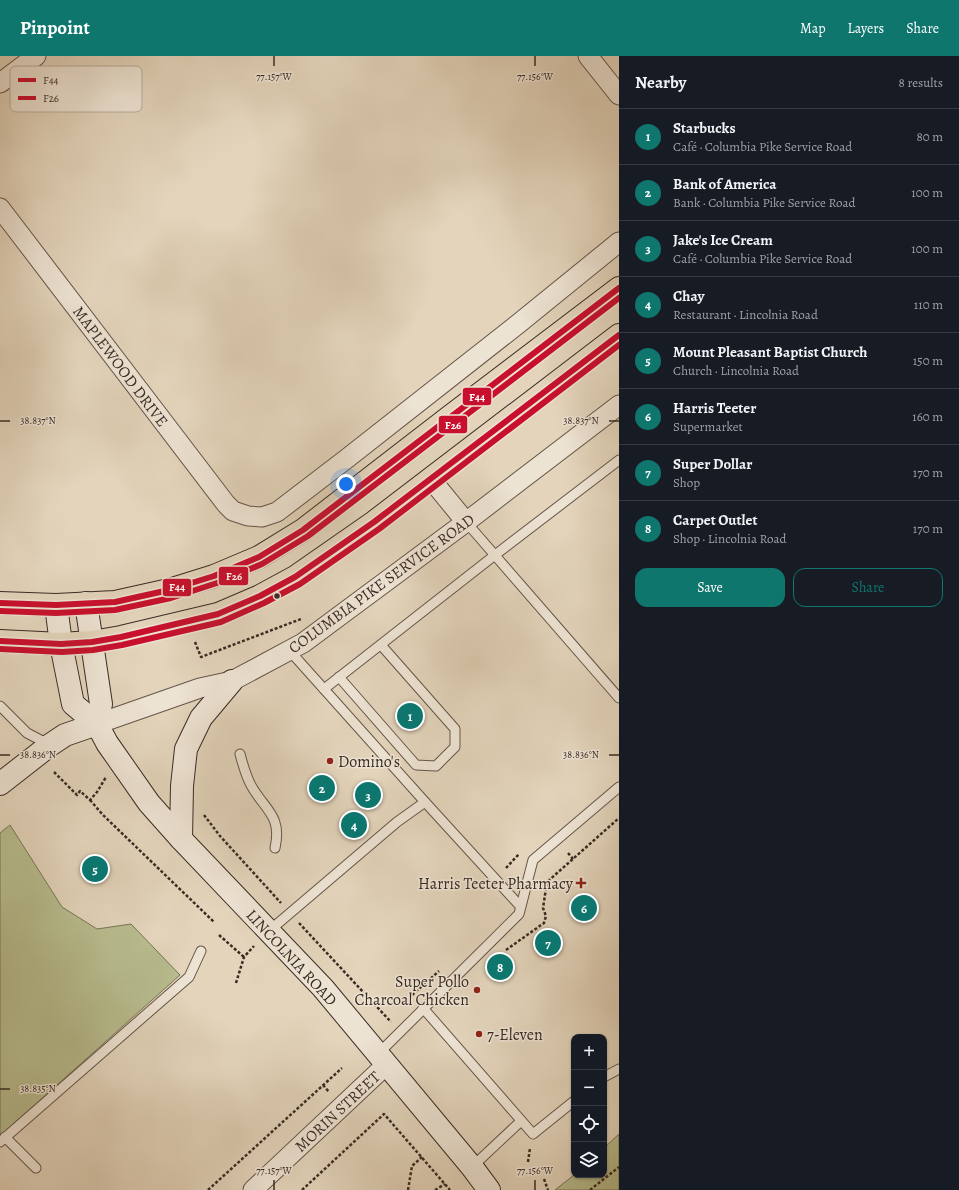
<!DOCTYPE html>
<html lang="en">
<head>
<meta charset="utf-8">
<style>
	:root { --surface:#171b24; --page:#242831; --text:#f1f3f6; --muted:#9ea1a6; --line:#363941; --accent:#0f766e }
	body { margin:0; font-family:Alegreya,serif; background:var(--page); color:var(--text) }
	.controls { position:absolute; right:12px; bottom:12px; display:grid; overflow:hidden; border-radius:8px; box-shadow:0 1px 3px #0004 }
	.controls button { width:36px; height:36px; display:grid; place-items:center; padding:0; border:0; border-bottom:1px solid var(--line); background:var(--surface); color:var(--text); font:20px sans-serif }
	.you { position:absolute; left:346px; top:428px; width:14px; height:14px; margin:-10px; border:3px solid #fff; border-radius:50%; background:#1a73e8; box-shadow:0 0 0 6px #1a73e833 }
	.badge { display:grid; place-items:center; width:26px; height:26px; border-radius:50%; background:var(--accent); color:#fff; font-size:13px; font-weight:700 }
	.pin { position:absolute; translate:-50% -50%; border:2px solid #fff; box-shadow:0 1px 4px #0006 }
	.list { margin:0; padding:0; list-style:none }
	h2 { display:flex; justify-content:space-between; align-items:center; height:52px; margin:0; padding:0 16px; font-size:17px }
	h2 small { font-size:13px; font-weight:400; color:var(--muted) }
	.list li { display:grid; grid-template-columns:26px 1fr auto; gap:12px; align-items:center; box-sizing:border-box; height:56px; padding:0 16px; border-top:1px solid var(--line) }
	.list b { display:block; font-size:15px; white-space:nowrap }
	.list p { margin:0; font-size:13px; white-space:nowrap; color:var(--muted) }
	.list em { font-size:13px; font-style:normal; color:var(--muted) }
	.actions { display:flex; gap:8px; padding:12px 16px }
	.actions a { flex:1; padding:9px 0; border:1px solid var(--accent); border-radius:12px; text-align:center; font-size:14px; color:var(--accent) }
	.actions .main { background:var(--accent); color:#fff }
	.icon { flex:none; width:22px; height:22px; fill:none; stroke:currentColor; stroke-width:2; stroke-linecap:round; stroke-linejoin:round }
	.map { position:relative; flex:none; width:619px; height:1134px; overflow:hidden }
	header { display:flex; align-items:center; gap:24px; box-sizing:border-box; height:56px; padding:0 20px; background:var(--accent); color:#fff }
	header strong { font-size:19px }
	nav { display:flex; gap:22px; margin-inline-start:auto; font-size:14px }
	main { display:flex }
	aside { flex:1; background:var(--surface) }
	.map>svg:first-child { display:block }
</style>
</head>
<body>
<header>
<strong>Pinpoint</strong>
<nav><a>Map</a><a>Layers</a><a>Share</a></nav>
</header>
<main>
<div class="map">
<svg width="619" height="1134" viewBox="0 0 619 1134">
	<rect width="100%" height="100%" fill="#e3d4bb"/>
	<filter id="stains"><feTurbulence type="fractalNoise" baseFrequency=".005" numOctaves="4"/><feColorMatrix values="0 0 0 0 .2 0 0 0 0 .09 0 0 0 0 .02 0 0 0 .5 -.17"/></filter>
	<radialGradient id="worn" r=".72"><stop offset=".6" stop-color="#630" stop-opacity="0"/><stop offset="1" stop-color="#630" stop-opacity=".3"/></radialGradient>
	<g fill="#b7bc8e" stroke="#787459">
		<polygon points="10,769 62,851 97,873 131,868 180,919 0,1080 0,777"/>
		<polygon points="619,1078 619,1134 555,1134 574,1119 604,1119 604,1092"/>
	</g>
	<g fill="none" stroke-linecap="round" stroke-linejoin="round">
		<defs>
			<g id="lane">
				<polyline points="466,466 619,642"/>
				<polyline points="289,594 425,746 520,850"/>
				<polyline points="339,621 416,709 436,710 455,691 455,673 381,589"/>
				<polyline points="324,633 495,499 619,404"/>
				<polyline points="0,650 27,677 50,689"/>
				<path d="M240 698C243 709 246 721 252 731 266 755 282 760 275 792"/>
				<polyline points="269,875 397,766 425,746"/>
				<polyline points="423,952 533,1078 574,1045"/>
				<polyline points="378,998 519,858 533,804 619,731"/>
				<polyline points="604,1021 619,1013"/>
				<polyline points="5,1081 36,1112"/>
				<polyline points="0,1086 189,921 201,895"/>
				<polyline points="472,1111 521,1065"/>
			</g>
			<g id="street">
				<polyline points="588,0 619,39"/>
				<polyline points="0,27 36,0"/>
				<polyline points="0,152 226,448 233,455 248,460 262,461 277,456 345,404 518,268 619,186"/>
				<polyline points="430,422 466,466"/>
				<polyline points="97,668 200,632 232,625 303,587 466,466 619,349"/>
				<polyline points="253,1134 386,1009"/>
			</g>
			<g id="secondary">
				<polyline points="86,547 101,648 97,668"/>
				<polyline points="56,549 61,588 73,648 97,668 107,687 149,747 181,783 323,932 472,1111 489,1134"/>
				<polyline points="0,728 50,689 65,679 97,668"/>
				<polyline points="181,783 182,730 186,693 201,662 232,625"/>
			</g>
			<g id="primary">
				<polyline points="0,547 56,549 115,546 169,534 214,520 259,501 303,474 448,362 619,232"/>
				<polyline points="0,585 61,588 92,586 121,581 218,558 260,540 295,521 374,466 619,279"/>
			</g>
		</defs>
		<use href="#lane" stroke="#64554a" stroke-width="11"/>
		<use href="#street" stroke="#64554a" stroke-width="21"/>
		<use href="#secondary" stroke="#392b24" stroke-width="24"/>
		<use href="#primary" stroke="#392b24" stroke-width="24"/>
		<g stroke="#392b24" stroke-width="2.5" stroke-dasharray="3 2" stroke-linecap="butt">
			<polyline points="195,586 201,601 301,563"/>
			<polyline points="54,716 77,739 80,735 90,744 97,736 106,721"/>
			<polyline points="90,744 103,759 214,866"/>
			<polyline points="204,759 220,780 281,847"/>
			<polyline points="568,797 573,803"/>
			<polyline points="506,812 519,798"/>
			<polyline points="299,867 391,966"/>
			<polyline points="219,879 244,901"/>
			<polyline points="506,894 544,867 546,860 543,852 547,826 619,762"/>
			<polyline points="236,927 244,901 254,890"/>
			<polyline points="412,939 439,915"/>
			<polyline points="323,1029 329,1036"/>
			<polyline points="528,1106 530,1092"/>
			<polyline points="544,1123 548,1134"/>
			<polyline points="208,1134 342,1012"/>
			<polyline points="302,1134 384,1058 450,1134"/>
			<polyline points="408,1134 412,1110 422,1101"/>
			<polyline points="435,1134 445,1128"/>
			<polyline points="590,1134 619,1111"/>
		</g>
		<use href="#lane" stroke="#ede3d3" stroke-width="9"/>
		<use href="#street" stroke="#ede3d3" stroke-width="19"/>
		<use href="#secondary" stroke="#ede3d3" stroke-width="22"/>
		<use href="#primary" stroke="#e3d4bb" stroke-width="22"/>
		<defs>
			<g id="bus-1">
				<polyline points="0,547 56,549 115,546 169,534 214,520 259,501 303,474 619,232"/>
				<polyline points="0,585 61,588 92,586 121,581 218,558 260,540 295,521 374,466 619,279"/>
			</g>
			<g id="bus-2">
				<polyline points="0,555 56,557 115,554 171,542 217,527 262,508 308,480 619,242"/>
				<polyline points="0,593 62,596 93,594 122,589 221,566 264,547 300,528 379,473 619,289"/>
			</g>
		</defs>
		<use href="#bus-1" stroke="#ede3d3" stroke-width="9"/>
		<use href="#bus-2" stroke="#ede3d3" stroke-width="9"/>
		<use href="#bus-1" stroke="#c8102e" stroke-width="6"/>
		<use href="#bus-2" stroke="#c8102e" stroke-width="6"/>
	</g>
	<path fill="none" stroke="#392b24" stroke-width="1.5" d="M274 0V10M535 0V10M0 365H10M609 365H619M0 699H10M609 699H619M0 1033H10M274 1124V1134M535 1124V1134"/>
	<circle fill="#392b24" stroke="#ede3d3" stroke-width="1.5" cx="277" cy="540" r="3.5"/>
	<g fill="#8f2418" stroke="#ede3d3" stroke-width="1.5">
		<circle cx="330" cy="705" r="4"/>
		<path d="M579 821h4v4h4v4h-4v4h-4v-4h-4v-4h4z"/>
		<circle cx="477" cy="934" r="4"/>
		<circle cx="479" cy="978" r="4"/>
	</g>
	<g text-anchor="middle" stroke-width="3" stroke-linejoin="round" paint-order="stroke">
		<g font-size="16" fill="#392b24" stroke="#ede3d3">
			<text transform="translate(121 310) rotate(53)" y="6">MAPLEWOOD DRIVE</text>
			<text transform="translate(381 527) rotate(-36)" y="6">COLUMBIA PIKE SERVICE ROAD</text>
			<text transform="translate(292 901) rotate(47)" y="6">LINCOLNIA ROAD</text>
			<text transform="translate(337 1055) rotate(-43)" y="6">MORIN STREET</text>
		</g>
		<g font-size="16" fill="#392b24" stroke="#ede3d3" text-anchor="start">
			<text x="338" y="711">Domino's</text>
			<text x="573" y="833" text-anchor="end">Harris Teeter Pharmacy</text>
			<text x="469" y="931" text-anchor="end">Super Pollo<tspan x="469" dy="18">Charcoal Chicken</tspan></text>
			<text x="487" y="984">7-Eleven</text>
		</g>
	</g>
	<rect x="10" y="10" width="132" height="46" rx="6" fill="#ede3d3" stroke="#b7ac9e" stroke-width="1"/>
	<rect x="18" y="22" width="18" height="4" fill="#c8102e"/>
	<rect x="18" y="40" width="18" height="4" fill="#c8102e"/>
	<g font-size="11" fill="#392b24">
		<text x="43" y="28">F44</text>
		<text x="43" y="46">F26</text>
	</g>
	<g font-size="10" text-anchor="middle" fill="#392b24" stroke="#ede3d3" stroke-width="3" stroke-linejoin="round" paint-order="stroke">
		<text x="274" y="24">77.157°W</text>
		<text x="535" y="24">77.156°W</text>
		<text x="38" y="368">38.837°N</text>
		<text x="581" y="368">38.837°N</text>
		<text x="38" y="702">38.836°N</text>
		<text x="581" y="702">38.836°N</text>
		<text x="38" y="1036">38.835°N</text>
		<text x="274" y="1118">77.157°W</text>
		<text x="535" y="1118">77.156°W</text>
	</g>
	<g stroke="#ede3d3" stroke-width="1.5">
		<rect x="462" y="331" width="30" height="19" rx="4" fill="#c8102e"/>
		<rect x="438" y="359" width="30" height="19" rx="4" fill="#c8102e"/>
		<rect x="218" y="510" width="31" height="20" rx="4" fill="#c8102e"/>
		<rect x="162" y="522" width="30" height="19" rx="4" fill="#c8102e"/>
	</g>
	<g font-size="11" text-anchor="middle" font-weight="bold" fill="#fff">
		<text x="477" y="345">F44</text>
		<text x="453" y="373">F26</text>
		<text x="234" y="524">F26</text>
		<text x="177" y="535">F44</text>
	</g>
	<rect width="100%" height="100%" filter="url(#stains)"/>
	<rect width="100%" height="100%" fill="url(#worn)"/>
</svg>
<div class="controls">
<button>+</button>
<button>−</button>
<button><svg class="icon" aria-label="locate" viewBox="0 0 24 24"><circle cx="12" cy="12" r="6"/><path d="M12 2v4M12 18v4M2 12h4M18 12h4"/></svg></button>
<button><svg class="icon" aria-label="layers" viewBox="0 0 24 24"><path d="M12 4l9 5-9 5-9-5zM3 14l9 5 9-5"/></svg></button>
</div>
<div class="you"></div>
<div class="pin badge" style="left:410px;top:660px">1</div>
<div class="pin badge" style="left:322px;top:732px">2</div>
<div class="pin badge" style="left:368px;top:739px">3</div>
<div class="pin badge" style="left:354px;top:769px">4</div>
<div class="pin badge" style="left:95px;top:813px">5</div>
<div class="pin badge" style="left:584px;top:852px">6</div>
<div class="pin badge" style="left:548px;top:887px">7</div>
<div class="pin badge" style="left:500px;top:911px">8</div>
</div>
<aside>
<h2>Nearby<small>8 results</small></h2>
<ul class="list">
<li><span class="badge">1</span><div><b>Starbucks</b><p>Café · Columbia Pike Service Road</p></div><em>80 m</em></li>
<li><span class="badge">2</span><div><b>Bank of America</b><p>Bank · Columbia Pike Service Road</p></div><em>100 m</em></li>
<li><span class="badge">3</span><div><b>Jake's Ice Cream</b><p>Café · Columbia Pike Service Road</p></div><em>100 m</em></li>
<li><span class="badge">4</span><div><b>Chay</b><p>Restaurant · Lincolnia Road</p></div><em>110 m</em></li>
<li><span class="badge">5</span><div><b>Mount Pleasant Baptist Church</b><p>Church · Lincolnia Road</p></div><em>150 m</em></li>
<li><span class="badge">6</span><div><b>Harris Teeter</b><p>Supermarket</p></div><em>160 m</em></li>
<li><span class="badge">7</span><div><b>Super Dollar</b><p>Shop</p></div><em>170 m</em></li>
<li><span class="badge">8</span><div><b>Carpet Outlet</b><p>Shop · Lincolnia Road</p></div><em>170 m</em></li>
</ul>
<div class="actions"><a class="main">Save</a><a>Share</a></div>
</aside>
</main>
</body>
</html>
